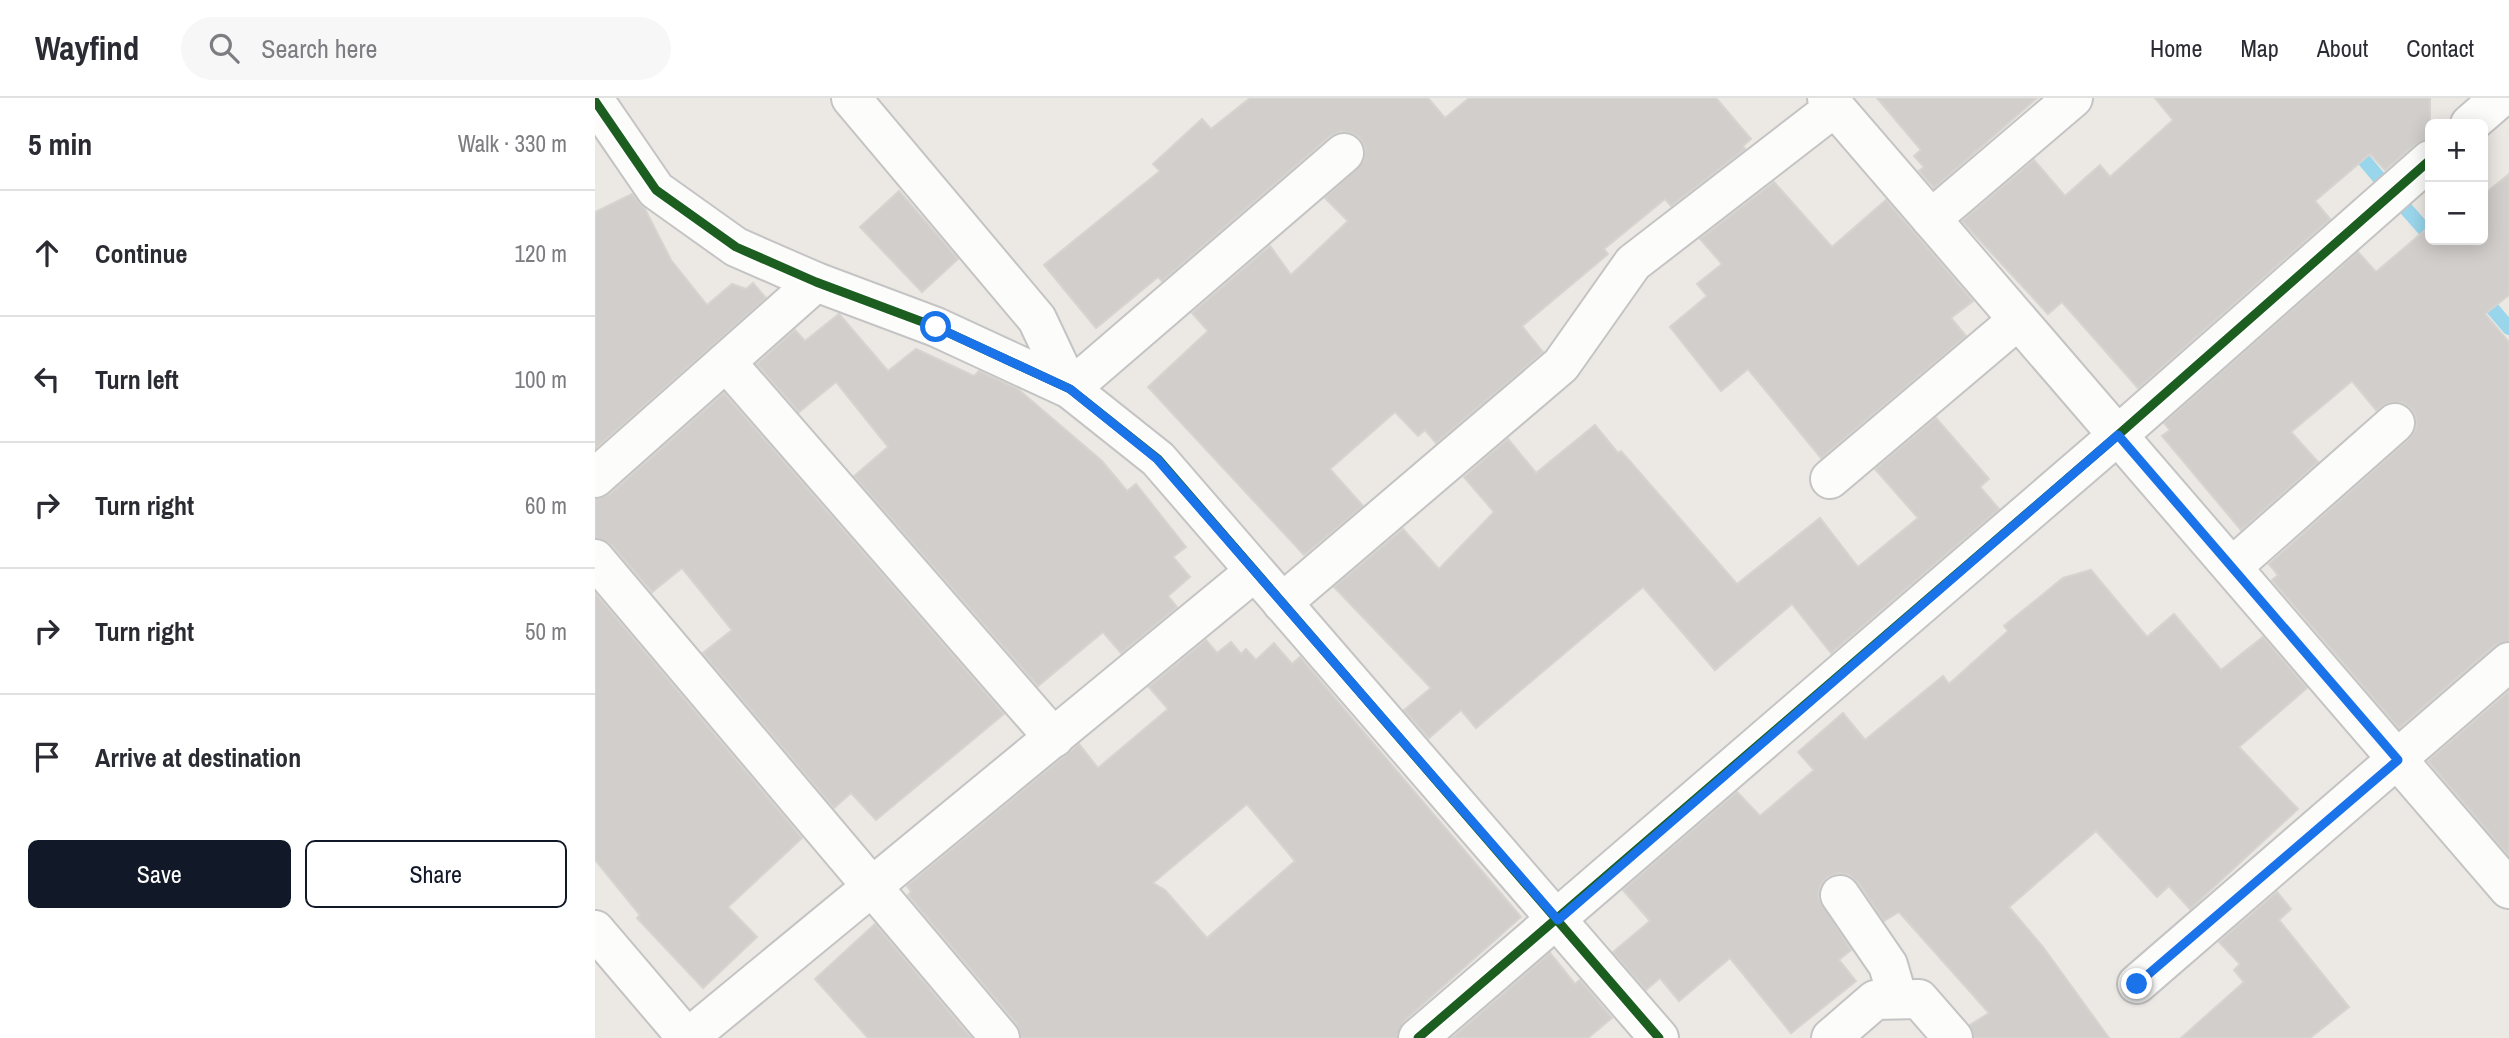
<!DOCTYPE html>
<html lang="en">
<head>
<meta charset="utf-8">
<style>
	:root { --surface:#fff; --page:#f7f7f7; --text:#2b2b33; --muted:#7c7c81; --line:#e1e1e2; --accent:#111827 }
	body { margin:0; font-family:"Archivo Narrow",sans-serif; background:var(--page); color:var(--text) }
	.controls { position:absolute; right:21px; top:21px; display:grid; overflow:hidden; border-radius:10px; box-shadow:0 4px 18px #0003 }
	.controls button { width:63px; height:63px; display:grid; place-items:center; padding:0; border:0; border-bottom:2px solid var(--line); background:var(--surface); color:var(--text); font:35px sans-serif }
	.stop { position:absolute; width:21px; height:21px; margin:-16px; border:5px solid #1a73e8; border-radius:50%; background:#fff }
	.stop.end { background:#1a73e8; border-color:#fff; box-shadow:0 2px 7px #0008 }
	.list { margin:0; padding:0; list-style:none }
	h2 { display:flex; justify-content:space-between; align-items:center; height:91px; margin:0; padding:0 28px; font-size:30px }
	h2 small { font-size:23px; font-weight:400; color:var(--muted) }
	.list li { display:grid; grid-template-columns:46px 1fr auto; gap:21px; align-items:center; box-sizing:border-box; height:126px; padding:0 28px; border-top:2px solid var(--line) }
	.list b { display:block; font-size:26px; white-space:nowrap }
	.list em { font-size:23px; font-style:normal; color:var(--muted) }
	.actions { display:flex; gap:14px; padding:21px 28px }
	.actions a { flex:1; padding:16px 0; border:2px solid var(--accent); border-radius:10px; text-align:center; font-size:24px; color:var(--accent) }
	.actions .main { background:var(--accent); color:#fff }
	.icon { flex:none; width:38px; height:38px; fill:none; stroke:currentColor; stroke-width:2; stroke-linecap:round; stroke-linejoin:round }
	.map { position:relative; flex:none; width:1914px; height:940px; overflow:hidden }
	header { display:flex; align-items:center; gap:42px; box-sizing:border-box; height:98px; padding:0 35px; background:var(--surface); border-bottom:2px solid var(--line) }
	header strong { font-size:33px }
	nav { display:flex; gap:38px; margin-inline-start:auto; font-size:24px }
	.search { width:490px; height:63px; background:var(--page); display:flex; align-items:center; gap:18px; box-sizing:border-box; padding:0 24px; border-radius:38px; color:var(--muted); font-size:26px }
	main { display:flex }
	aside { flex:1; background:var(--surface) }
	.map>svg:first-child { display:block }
</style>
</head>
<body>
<header>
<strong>Wayfind</strong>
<div class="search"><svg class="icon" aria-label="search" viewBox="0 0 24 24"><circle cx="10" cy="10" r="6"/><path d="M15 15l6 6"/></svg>Search here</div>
<nav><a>Home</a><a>Map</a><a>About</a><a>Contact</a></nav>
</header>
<main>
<aside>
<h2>5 min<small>Walk · 330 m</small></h2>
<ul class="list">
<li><svg class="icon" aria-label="ahead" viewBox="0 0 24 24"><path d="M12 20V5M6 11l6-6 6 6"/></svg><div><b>Continue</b></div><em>120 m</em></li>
<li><svg class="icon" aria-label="left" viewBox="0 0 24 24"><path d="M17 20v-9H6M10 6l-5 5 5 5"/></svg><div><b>Turn left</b></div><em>100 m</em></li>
<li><svg class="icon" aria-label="right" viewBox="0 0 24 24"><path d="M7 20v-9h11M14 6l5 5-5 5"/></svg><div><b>Turn right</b></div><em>60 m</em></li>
<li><svg class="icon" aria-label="right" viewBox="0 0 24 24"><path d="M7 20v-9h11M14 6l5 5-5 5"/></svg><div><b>Turn right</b></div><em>50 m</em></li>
<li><svg class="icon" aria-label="arrive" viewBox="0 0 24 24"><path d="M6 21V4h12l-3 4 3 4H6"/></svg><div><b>Arrive at destination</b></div></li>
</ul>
<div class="actions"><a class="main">Save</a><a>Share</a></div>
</aside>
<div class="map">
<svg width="1914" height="940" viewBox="0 0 1914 940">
	<rect width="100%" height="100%" fill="#ece8e4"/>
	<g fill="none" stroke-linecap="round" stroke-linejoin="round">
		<g stroke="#99d6ec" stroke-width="14">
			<polyline points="1758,49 1791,88"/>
			<polyline points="1805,104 1835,138"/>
			<polyline points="1885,196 1914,230"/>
		</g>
	</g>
	<g fill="#d1cecb" stroke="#d7d4d0" stroke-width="2" fill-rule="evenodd">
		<polygon points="655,0 833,0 850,20 874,0 1121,0 1156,41 1148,48 1150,51 1076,108 1070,101 1009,151 1013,156 927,228 948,254 841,345 830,332 823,338 800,314 735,371 768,408 709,457 553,289 613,233 597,215 675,148 696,177 753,123 730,100 769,63 770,50 765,40 757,35 746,33 735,38 567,183 563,179 501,230 449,167 565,73 558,66 607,21 616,31"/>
		<polygon points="1282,0 1442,0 1339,90 1324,73 1329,69 1319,58 1326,52"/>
		<polygon points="1560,0 1835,0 1835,41 1821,46 1790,72 1775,56 1720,103 1735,121 1543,290 1467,204 1453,216 1367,123 1439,62 1470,98 1505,67 1515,79 1578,22"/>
		<polygon points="1914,76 1914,197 1890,216 1914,244 1914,543 1900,547 1804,630 1677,482 1683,477 1674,466 1814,341 1821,331 1821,320 1817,311 1808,305 1796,304 1781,312 1757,283 1696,334 1723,364 1646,432 1567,338 1575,332 1569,325 1763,154 1781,174 1835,128 1835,142 1888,142 1888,97"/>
		<polygon points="1179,84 1237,149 1291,102 1378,203 1356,220 1371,238 1226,360 1153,271 1126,293 1075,229 1112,198 1102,186 1127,166 1105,141"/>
		<polygon points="304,93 363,161 327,194 265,129"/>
		<polygon points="37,96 50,111 76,162 112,207 137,186 151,191 158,185 171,200 0,351 0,114"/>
		<polygon points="244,216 293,273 321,251 379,278 384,273 423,291 507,363 532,393 541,386 591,449 578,459 595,479 573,498 582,509 526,555 508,534 443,588 259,378 293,349 241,284 204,314 162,266 200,232 210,243"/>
		<polygon points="129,295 409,616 281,722 256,695 239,710 108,555 137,532 87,470 57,494 17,447 0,440 0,401 15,396"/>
		<polygon points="1341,320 1394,381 1385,389 1404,411 1236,555 1197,506 1120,572 1048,489 881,630 866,612 834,640 809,612 836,590 739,489 808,431 844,471 899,414 869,379 913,341 941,375 1000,327 1023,355 1026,353 1142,486 1225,420 1263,469 1323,420 1280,371"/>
		<polygon points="1496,472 1552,539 1579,516 1626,572 1668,539 1712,590 1644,649 1703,711 1595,811 1574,788 1562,799 1501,733 1414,809 1448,849 1514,940 1379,940 1375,927 1394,915 1304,814 1289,823 1263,784 1254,777 1244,775 1232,779 1225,788 1223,799 1256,852 1244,862 1261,883 1196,935 1135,860 1084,903 1065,880 1051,892 1018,854 1055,823 1028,792 1142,694 1165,718 1219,672 1203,654 1248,615 1270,642 1348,578 1354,586 1413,533 1409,528 1468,480"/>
		<polygon points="0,495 207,740 133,809 162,839 108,890 42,820 45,817 0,762"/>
		<path d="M611 542 622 555 636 544 646 556 651 551 661 562 679 545 697 566 705 559 926 819 809 923 802 940H426L422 926 313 797 316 794 312 788 484 646 503 670 573 611 554 589ZM652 706 700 763 612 840 570 792 558 785Z"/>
		<polygon points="1914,593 1914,758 1833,663"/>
		<polygon points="1682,794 1696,811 1684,822 1754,909 1715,940 1586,940 1649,884 1639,872 1645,866 1624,844"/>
		<polygon points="280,826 376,940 273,940 220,881"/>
		<polygon points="955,855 980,886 985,882 1017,920 993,940 857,940"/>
	</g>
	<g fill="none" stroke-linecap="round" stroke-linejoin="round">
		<defs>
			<g id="street">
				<polyline points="256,0 442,221 475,291 749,55"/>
				<polyline points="1232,0 1914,791"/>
				<polyline points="0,3 61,92 141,149 221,184 341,229 475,291 563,361 1064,940"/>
				<polyline points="1875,26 1905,0"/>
				<polyline points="1336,121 1478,0"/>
				<polyline points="131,264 459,640"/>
				<polyline points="0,380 221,184"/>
				<polyline points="1235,381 1423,222"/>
				<polyline points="0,461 405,940"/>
				<polyline points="1637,469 1800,325"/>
				<polyline points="687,505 966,267 1038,165 1240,9"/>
				<polyline points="1245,797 1293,867 1303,901"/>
				<polyline points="0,832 92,940"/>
				<polyline points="1542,886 1914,564"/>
				<polyline points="93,940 659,474"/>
				<polyline points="823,940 1523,337 1835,62"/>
				<polyline points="1236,940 1280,902 1324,901 1358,940"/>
			</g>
		</defs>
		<use href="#street" stroke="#c5c4c5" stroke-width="42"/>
		<use href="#street" stroke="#fcfcfb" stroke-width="38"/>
		<defs>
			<g id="cycleway">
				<polyline points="0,3 61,92 141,149 221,184 341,229 475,291 563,361 1064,940"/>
				<polyline points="823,940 1523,337 1835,62"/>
			</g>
		</defs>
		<use href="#cycleway" stroke="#fff" stroke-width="13"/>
		<use href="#cycleway" stroke="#1b5e20" stroke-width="9"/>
	</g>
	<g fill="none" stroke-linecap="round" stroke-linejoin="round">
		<polyline stroke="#1a73e8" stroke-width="9" points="341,229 475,291 562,361 963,822 1523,337 1803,662 1542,886"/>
	</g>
</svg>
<div class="controls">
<button>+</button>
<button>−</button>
</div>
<div class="stop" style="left:341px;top:229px"></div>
<div class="stop end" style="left:1542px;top:886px"></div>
</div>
</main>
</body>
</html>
